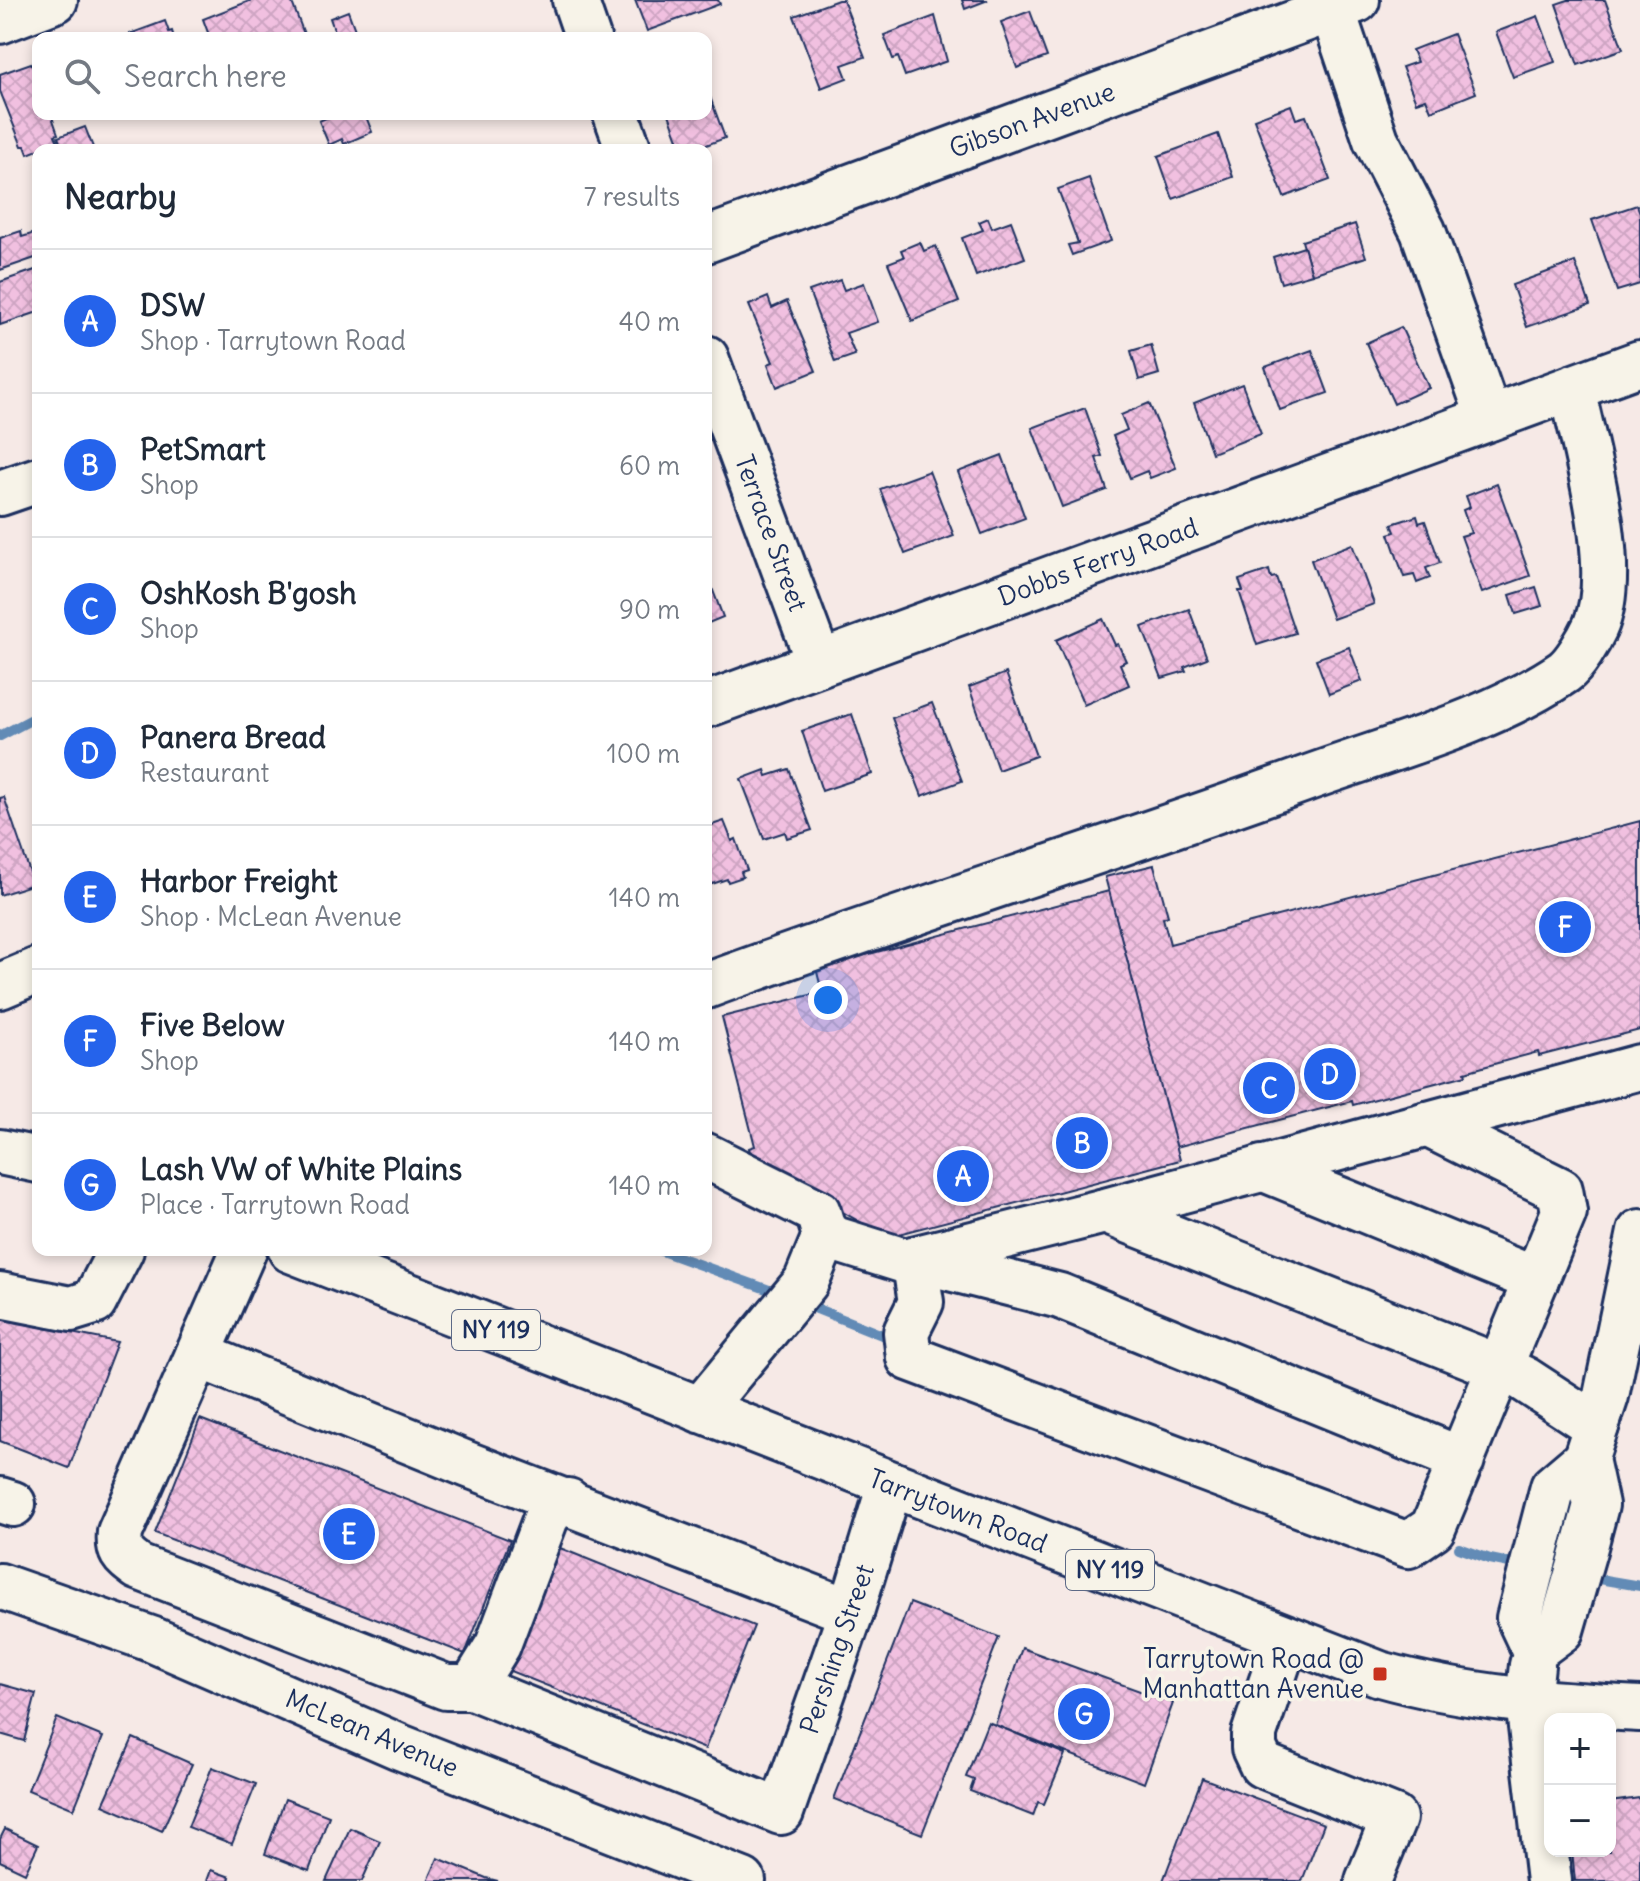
<!DOCTYPE html>
<html lang="en">
<head>
<meta charset="utf-8">
<style>
	:root { --surface:#fff; --page:#f6f6f7; --text:#1f2937; --muted:#747a83; --line:#e0e1e3; --accent:#2563eb }
	body { margin:0; font-family:Delius,sans-serif; background:var(--page); color:var(--text) }
	.controls { position:absolute; right:24px; bottom:24px; display:grid; overflow:hidden; border-radius:16px; box-shadow:0 4px 12px #0003 }
	.controls button { width:72px; height:72px; display:grid; place-items:center; padding:0; border:0; border-bottom:2px solid var(--line); background:var(--surface); color:var(--text); font:40px sans-serif }
	.you { position:absolute; left:828px; top:1000px; width:28px; height:28px; margin:-20px; border:6px solid #fff; border-radius:50%; background:#1a73e8; box-shadow:0 0 0 12px #1a73e833 }
	.badge { display:grid; place-items:center; width:52px; height:52px; border-radius:50%; background:var(--accent); color:#fff; font-size:26px; font-weight:700 }
	.pin { position:absolute; translate:-50% -50%; border:4px solid #fff; box-shadow:0 2px 8px #0006 }
	.list { margin:0; padding:0; list-style:none }
	h2 { display:flex; justify-content:space-between; align-items:center; height:104px; margin:0; padding:0 32px; font-size:34px }
	h2 small { font-size:26px; font-weight:400; color:var(--muted) }
	.list li { display:grid; grid-template-columns:52px 1fr auto; gap:24px; align-items:center; box-sizing:border-box; height:144px; padding:0 32px; border-top:2px solid var(--line) }
	.list b { display:block; font-size:30px; white-space:nowrap }
	.list p { margin:0; font-size:26px; white-space:nowrap; color:var(--muted) }
	.list em { font-size:26px; font-style:normal; color:var(--muted) }
	.icon { flex:none; width:44px; height:44px; fill:none; stroke:currentColor; stroke-width:2; stroke-linecap:round; stroke-linejoin:round }
	.map { position:relative; flex:none; width:1640px; height:1881px; overflow:hidden }
	.search { position:absolute; background:var(--surface); box-shadow:0 4px 12px #0003; left:32px; top:32px; width:680px; height:88px; display:flex; align-items:center; gap:20px; box-sizing:border-box; padding:0 28px; border-radius:16px; color:var(--muted); font-size:30px }
	.panel { position:absolute; background:var(--surface); box-shadow:0 4px 12px #0003; left:32px; top:144px; width:680px; height:1112px; border-radius:16px }
	.map>svg:first-child { display:block }
</style>
</head>
<body>
<div class="map">
<svg width="1640" height="1881" viewBox="0 0 1640 1881">
	<defs>
		<pattern id="building-cross-hatch" width="8" height="8" patternUnits="userSpaceOnUse" patternTransform="scale(2)"><rect width="8" height="8" fill="#f1c0e0"/><path d="M0 0l8 8M0 8l8-8" fill="none" stroke="#cea5c3"/></pattern>
	</defs>
	<rect width="100%" height="100%" fill="#f6e9e6"/>
	<filter id="ink" filterUnits="userSpaceOnUse"><feTurbulence type="fractalNoise" baseFrequency=".0125" numOctaves="2"/><feDisplacementMap in="SourceGraphic" scale="16" xChannelSelector="R" yChannelSelector="G"/><feConvolveMatrix kernelMatrix="1 2 1 2 8 2 1 2 1" color-interpolation-filters="sRGB"/></filter>
	<g filter="url(#ink)">
		<g fill="none" stroke-linecap="round" stroke-linejoin="round">
			<g stroke="#628bb6" stroke-width="10">
				<polyline points="0,736 38,716"/>
				<polyline points="659,1250 780,1294"/>
				<polyline points="802,1303 882,1335"/>
				<polyline points="1459,1548 1490,1559 1524,1566"/>
				<polyline points="1587,1577 1640,1586"/>
			</g>
		</g>
		<g fill="url(#building-cross-hatch)" stroke="#1b2f5e" stroke-width="2">
			<polygon points="252,0 291,0 304,34 300,36 301,38 210,38 203,19"/>
			<polygon points="635,0 718,0 720,4 647,31"/>
			<polygon points="838,0 843,0 865,57 842,65 847,78 821,88 794,16"/>
			<polygon points="962,0 988,0 965,9"/>
			<polygon points="1568,0 1605,0 1623,49 1578,65 1556,4"/>
			<polygon points="348,11 358,38 337,38 330,18"/>
			<polygon points="1030,11 1047,57 1017,68 1001,22"/>
			<polygon points="935,16 947,61 905,76 898,57 893,59 884,35"/>
			<polygon points="1538,16 1555,62 1513,77 1496,32"/>
			<polygon points="165,21 169,32 172,31 174,38 131,38 130,34"/>
			<polygon points="1453,34 1476,93 1431,111 1426,99 1416,102 1402,67 1417,62 1412,50"/>
			<polygon points="31,63 38,82 38,114 51,114 58,134 55,135 58,142 28,154 25,146 22,146 0,91 0,74"/>
			<polygon points="706,86 725,138 693,150 682,150 669,114 706,114"/>
			<polygon points="1291,105 1296,119 1306,116 1330,180 1284,197 1254,119"/>
			<polygon points="330,114 365,114 372,132 344,144 342,139 329,145 319,121 331,116"/>
			<polygon points="85,127 94,150 63,150 58,137"/>
			<polygon points="1218,134 1233,177 1173,199 1158,156"/>
			<polygon points="1089,178 1111,241 1072,255 1068,245 1078,243 1058,189"/>
			<polygon points="1637,205 1640,213 1640,284 1617,291 1592,220"/>
			<polygon points="988,218 992,228 1011,221 1025,258 976,276 962,238 983,230 979,222"/>
			<polygon points="1355,224 1366,257 1312,274 1302,241"/>
			<polygon points="21,231 22,237 38,232 38,257 0,270 0,238"/>
			<polygon points="920,242 924,251 936,246 959,302 912,321 888,263 904,257 901,250"/>
			<polygon points="1304,247 1312,274 1281,283 1273,257"/>
			<polygon points="1575,262 1590,305 1527,327 1512,285"/>
			<polygon points="38,269 38,312 0,325 0,282"/>
			<polygon points="840,280 844,290 864,283 878,322 846,333 855,355 835,362 809,291"/>
			<polygon points="768,297 772,308 787,301 816,371 777,387 768,364 773,362 749,305"/>
			<polygon points="1401,327 1429,388 1394,404 1366,343"/>
			<polygon points="1151,345 1159,374 1139,380 1131,351"/>
			<polygon points="1312,350 1328,393 1280,410 1265,367"/>
			<polygon points="1242,384 1261,434 1212,453 1194,403"/>
			<polygon points="1149,403 1176,468 1150,478 1147,471 1130,478 1113,436 1127,430 1121,415"/>
			<polygon points="1085,408 1102,456 1096,458 1107,490 1062,507 1032,428"/>
			<polygon points="1002,455 1025,518 982,534 958,472"/>
			<polygon points="929,471 954,536 905,554 880,489"/>
			<polygon points="1497,484 1530,576 1482,593 1461,536 1471,533 1463,510 1470,507 1466,496"/>
			<polygon points="1417,516 1419,523 1425,521 1440,563 1426,568 1430,578 1417,583 1414,575 1404,577 1389,534 1395,532 1392,524"/>
			<polygon points="1352,544 1374,604 1333,619 1311,560"/>
			<polygon points="1269,570 1271,578 1276,577 1295,633 1257,645 1239,591 1243,591 1239,580"/>
			<polygon points="706,572 723,617 706,624"/>
			<polygon points="1536,587 1542,606 1516,614 1510,595"/>
			<polygon points="1189,609 1207,658 1184,667 1186,671 1162,678 1142,627"/>
			<polygon points="1103,619 1115,645 1118,644 1126,661 1120,664 1129,685 1084,705 1056,640"/>
			<polygon points="1349,647 1362,681 1329,694 1316,659"/>
			<polygon points="1006,673 1036,756 998,770 969,687"/>
			<polygon points="932,703 962,781 922,796 892,718"/>
			<polygon points="852,714 872,774 822,791 802,731"/>
			<polygon points="789,769 812,830 787,838 785,832 764,839 741,779 765,770 767,776"/>
			<polygon points="4,797 34,884 0,895 0,798"/>
			<polygon points="724,821 732,841 736,839 747,870 741,872 743,877 728,882 727,879 706,886 706,827"/>
			<polygon points="1640,821 1640,1030 1539,1056 1538,1052 1465,1072 1466,1075 1353,1105 1352,1101 1176,1147 1105,877 1154,865 1168,916 1163,918 1170,944"/>
			<polygon points="1109,891 1180,1160 887,1237 752,1161 749,1148 755,1146 722,1017 822,992 816,968"/>
			<polygon points="0,1319 117,1342 69,1468 0,1441"/>
			<polygon points="200,1419 510,1540 465,1654 155,1533"/>
			<polygon points="560,1548 754,1626 705,1749 510,1671"/>
			<polygon points="910,1603 999,1637 922,1834 834,1799"/>
			<polygon points="1022,1648 1173,1703 1144,1783 995,1725"/>
			<polygon points="0,1684 36,1694 24,1741 0,1734"/>
			<polygon points="57,1718 103,1737 74,1809 28,1790"/>
			<polygon points="988,1722 1065,1754 1044,1804 1038,1802 1033,1816 970,1791 974,1780 966,1777"/>
			<polygon points="133,1738 192,1764 162,1831 103,1805"/>
			<polygon points="212,1767 256,1784 232,1844 188,1827"/>
			<polygon points="1202,1778 1324,1824 1302,1881 1163,1881"/>
			<polygon points="1640,1798 1640,1881 1575,1881 1572,1851 1610,1851 1610,1802"/>
			<polygon points="285,1799 329,1816 309,1871 265,1854"/>
			<polygon points="350,1828 380,1841 362,1881 326,1881"/>
			<polygon points="5,1829 38,1845 25,1873 0,1861 0,1839"/>
			<polygon points="438,1858 486,1878 498,1881 428,1881"/>
			<polygon points="211,1870 230,1877 229,1881 207,1881"/>
		</g>
		<g fill="none" stroke-linecap="round" stroke-linejoin="round">
			<defs>
				<g id="minor">
					<polyline points="575,0 588,38"/>
					<polyline points="1329,0 1376,140 1423,231 1489,418"/>
					<polyline points="0,21 55,0"/>
					<polyline points="616,114 629,150"/>
					<polyline points="706,240 1357,0"/>
					<polyline points="706,358 819,663"/>
					<polyline points="0,493 38,480"/>
					<path d="M706 986C904 913 1106 851 1305 779 1387 749 1493 721 1564 672 1575 664 1589 640 1595 627 1621 569 1585 451 1572 388"/>
					<polyline points="1427,1124 1560,1190 1564,1212 1433,1528 1408,1545 909,1358 906,1332 921,1302 914,1259 1060,1296 1462,1460"/>
					<polyline points="1262,1168 1536,1280"/>
					<polyline points="1105,1211 1501,1368 1524,1379 1596,1426"/>
					<polyline points="825,1236 905,1261 1105,1211 1640,1067"/>
					<path d="M244 1250 120 1532C118 1552 122 1555 138 1567L446 1687H472L498 1645 546 1518 554 1506 568 1501"/>
					<polyline points="0,1295 71,1309 94,1302 121,1250"/>
					<polyline points="198,1355 469,1465 851,1612"/>
					<polyline points="700,1410 806,1282 825,1236 818,1212 706,1156"/>
					<polyline points="1588,1451 1606,1396 1640,1232"/>
					<polygon points="1586,1459 1596,1505 1583,1554 1561,1630 1534,1650 1519,1618 1553,1487"/>
					<polyline points="0,1500 13,1504"/>
					<polyline points="0,1586 151,1639 400,1747 743,1881"/>
					<polyline points="1286,1639 1254,1734 1254,1748 1262,1765 1394,1818 1368,1881"/>
					<polyline points="1532,1665 1528,1701 1549,1881"/>
					<polyline points="472,1687 781,1812 851,1612 890,1485"/>
				</g>
				<g id="major">
					<polyline points="706,705 1640,363"/>
					<polyline points="0,986 38,970"/>
					<polyline points="0,1152 38,1160"/>
					<path d="M291 1250 1380 1674C1465 1698 1552 1704 1640 1709"/>
				</g>
			</defs>
			<use href="#minor" stroke="#1b2f5e" stroke-width="50"/>
			<use href="#major" stroke="#1b2f5e" stroke-width="50"/>
			<use href="#minor" stroke="#f7f3e8" stroke-width="44"/>
			<use href="#major" stroke="#f7f3e8" stroke-width="44"/>
		</g>
	</g>
	<rect fill="#c8321e" stroke="#f7f3e8" stroke-width="3" x="1372" y="1666" width="16" height="16" rx="4"/>
	<g text-anchor="middle" stroke-width="7" stroke-linejoin="round" paint-order="stroke">
		<g fill="#f7f3e8" stroke="#5d6a87" stroke-width="2">
			<rect x="452" y="1310" width="88" height="40" rx="6"/>
			<rect x="1066" y="1550" width="88" height="40" rx="6"/>
		</g>
		<g font-size="24" font-weight="bold" fill="#1b2f5e">
			<text x="496" y="1338">NY 119</text>
			<text x="1110" y="1578">NY 119</text>
		</g>
		<g font-size="26" fill="#1b2f5e" stroke="#f7f3e8">
			<text transform="translate(1032 120) rotate(-20)" y="9">Gibson Avenue</text>
			<text transform="translate(771 533) rotate(70)" y="9">Terrace Street</text>
			<text transform="translate(1098 562) rotate(-20)" y="9">Dobbs Ferry Road</text>
			<text transform="translate(958 1511) rotate(21)" y="9">Tarrytown Road</text>
			<text transform="translate(837 1649) rotate(-71)" y="9">Pershing Street</text>
			<text transform="translate(372 1733) rotate(23)" y="9">McLean Avenue</text>
		</g>
		<g font-size="26" fill="#1b2f5e" stroke="#f7f3e8" text-anchor="end">
			<text x="1364" y="1668">Tarrytown Road @<tspan x="1364" dy="30">Manhattan Avenue</tspan></text>
		</g>
	</g>
</svg>
<div class="controls">
<button>+</button>
<button>−</button>
</div>
<div class="you"></div>
<div class="pin badge" style="left:963px;top:1176px">A</div>
<div class="pin badge" style="left:1082px;top:1143px">B</div>
<div class="pin badge" style="left:1269px;top:1088px">C</div>
<div class="pin badge" style="left:1330px;top:1074px">D</div>
<div class="pin badge" style="left:349px;top:1534px">E</div>
<div class="pin badge" style="left:1565px;top:927px">F</div>
<div class="pin badge" style="left:1084px;top:1714px">G</div>
<div class="search"><svg class="icon" aria-label="search" viewBox="0 0 24 24"><circle cx="10" cy="10" r="6"/><path d="M15 15l6 6"/></svg>Search here</div>
<section class="panel">
<h2>Nearby<small>7 results</small></h2>
<ul class="list">
<li><span class="badge">A</span><div><b>DSW</b><p>Shop · Tarrytown Road</p></div><em>40 m</em></li>
<li><span class="badge">B</span><div><b>PetSmart</b><p>Shop</p></div><em>60 m</em></li>
<li><span class="badge">C</span><div><b>OshKosh B'gosh</b><p>Shop</p></div><em>90 m</em></li>
<li><span class="badge">D</span><div><b>Panera Bread</b><p>Restaurant</p></div><em>100 m</em></li>
<li><span class="badge">E</span><div><b>Harbor Freight</b><p>Shop · McLean Avenue</p></div><em>140 m</em></li>
<li><span class="badge">F</span><div><b>Five Below</b><p>Shop</p></div><em>140 m</em></li>
<li><span class="badge">G</span><div><b>Lash VW of White Plains</b><p>Place · Tarrytown Road</p></div><em>140 m</em></li>
</ul>
</section>
</div>
</body>
</html>
